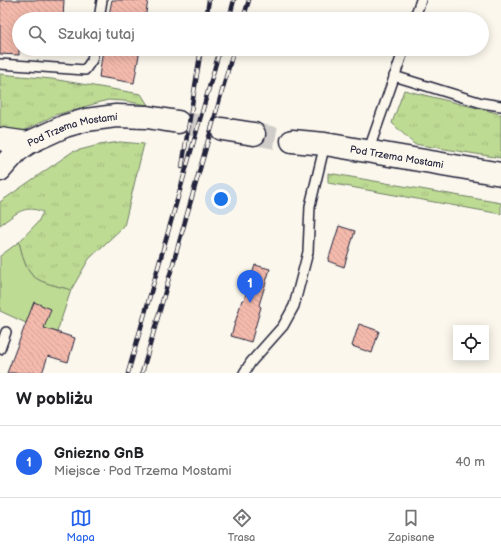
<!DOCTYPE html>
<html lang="pl">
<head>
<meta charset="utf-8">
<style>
	:root { --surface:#fff; --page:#f2f2f2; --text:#202124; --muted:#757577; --line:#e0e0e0; --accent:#2563eb }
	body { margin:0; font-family:"Balsamiq Sans",sans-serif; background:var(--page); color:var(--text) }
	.controls { position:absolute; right:12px; bottom:12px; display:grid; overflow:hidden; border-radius:0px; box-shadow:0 2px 10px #0003 }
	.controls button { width:36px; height:36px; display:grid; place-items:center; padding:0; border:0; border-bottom:1px solid var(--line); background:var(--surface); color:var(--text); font:20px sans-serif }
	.you { position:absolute; left:221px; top:199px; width:14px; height:14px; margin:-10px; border:3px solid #fff; border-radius:50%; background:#1a73e8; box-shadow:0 0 0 6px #1a73e833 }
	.badge { display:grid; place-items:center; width:26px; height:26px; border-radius:50%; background:var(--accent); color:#fff; font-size:13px; font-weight:700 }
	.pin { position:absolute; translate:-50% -33px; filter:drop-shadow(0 1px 2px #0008) }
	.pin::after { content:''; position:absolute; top:21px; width:14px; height:12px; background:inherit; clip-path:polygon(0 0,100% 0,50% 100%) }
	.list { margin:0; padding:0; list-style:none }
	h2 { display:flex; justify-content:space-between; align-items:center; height:52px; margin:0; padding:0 16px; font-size:17px }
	h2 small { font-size:13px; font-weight:400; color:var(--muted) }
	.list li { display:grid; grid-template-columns:26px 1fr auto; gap:12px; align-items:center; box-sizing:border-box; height:72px; padding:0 16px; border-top:1px solid var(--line) }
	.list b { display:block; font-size:15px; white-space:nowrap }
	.list p { margin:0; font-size:13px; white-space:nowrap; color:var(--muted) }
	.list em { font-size:13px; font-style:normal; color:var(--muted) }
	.icon { flex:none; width:22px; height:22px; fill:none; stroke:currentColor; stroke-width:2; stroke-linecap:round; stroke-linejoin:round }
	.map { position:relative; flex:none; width:501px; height:373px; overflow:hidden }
	.search { position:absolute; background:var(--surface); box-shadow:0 2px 10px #0003; left:12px; right:12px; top:12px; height:44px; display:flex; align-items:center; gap:10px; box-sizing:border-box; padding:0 14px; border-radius:22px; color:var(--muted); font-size:15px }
	.sheet { height:124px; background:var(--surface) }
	nav { display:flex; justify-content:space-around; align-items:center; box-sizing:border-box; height:56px; border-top:1px solid var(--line); background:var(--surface); font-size:11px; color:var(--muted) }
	nav a { display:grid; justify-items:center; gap:2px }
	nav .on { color:var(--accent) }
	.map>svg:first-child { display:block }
</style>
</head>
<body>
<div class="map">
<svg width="501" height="373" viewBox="0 0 501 373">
	<defs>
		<pattern id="grass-tufts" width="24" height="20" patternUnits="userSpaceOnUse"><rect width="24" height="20" fill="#bedb93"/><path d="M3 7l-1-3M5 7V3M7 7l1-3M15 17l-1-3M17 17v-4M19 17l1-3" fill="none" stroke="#a3bc80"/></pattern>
		<pattern id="building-back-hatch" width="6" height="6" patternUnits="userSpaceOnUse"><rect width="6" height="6" fill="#f4baac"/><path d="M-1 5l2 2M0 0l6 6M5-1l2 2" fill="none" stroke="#d1a095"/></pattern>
	</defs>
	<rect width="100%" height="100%" fill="#fbf7ec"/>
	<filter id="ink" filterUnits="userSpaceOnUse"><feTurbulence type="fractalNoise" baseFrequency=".025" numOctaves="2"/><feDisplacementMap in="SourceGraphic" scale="8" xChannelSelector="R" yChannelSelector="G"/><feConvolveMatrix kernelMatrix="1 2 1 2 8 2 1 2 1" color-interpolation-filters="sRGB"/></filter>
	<g filter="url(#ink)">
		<g fill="url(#grass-tufts)" stroke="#707e67">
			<polygon points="0,74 52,79 141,94 148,105 124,101 108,100 55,115 23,131 7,131 0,129"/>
			<polygon points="404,90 501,114 501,158 414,144 392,123"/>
			<path d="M120 142 144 144 124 226 89 259 71 290C59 286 41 284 32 275 24 267 22 253 19 242L38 222 43 212C24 204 16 214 0 225V202L72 152 99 145Z"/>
			<polygon points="328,173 501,203 501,214 328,183"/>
		</g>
		<path fill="#bedb93" stroke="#707e67" d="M19 242C22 253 24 267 32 275 41 284 59 286 71 290L57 332 26 323 0 311V256Z"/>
		<g fill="url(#building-back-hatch)" stroke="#22223b">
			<polygon points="0,0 64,0 63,19 19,19 19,55 0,54"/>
			<polygon points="112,0 148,0 145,19 108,19"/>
			<polygon points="103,49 140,49 134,83 99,77"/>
			<polygon points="339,226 355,231 344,267 328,261"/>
			<polygon points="255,265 270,269 259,305 261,307 251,342 231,336 242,300 244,300"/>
			<polygon points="34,302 51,309 44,328 75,338 68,362 48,356 42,373 7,373"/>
			<polygon points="359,324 379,331 372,353 352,346"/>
		</g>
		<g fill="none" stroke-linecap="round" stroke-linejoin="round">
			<g stroke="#d0ccc9" stroke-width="22" stroke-dasharray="22 11" stroke-linecap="butt">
				<polyline points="178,122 222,129"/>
				<polyline points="254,134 292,141"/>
			</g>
			<defs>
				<g id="lane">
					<polyline points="99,19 102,0"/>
					<polyline points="414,19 421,0"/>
					<polyline points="0,64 85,70 92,60 94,49"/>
					<polyline points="394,76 482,103 501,106"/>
					<polyline points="368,152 404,49"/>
					<polyline points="0,349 6,332"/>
					<polyline points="244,373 251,362 283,326 294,306 308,252 310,206 325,144"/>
				</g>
				<g id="secondary">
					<polyline points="222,129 254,134"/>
					<polyline points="0,139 28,143"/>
					<path id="s1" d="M292 141 325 144 501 174"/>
					<path id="s2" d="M0 170 17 151 28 143 65 126 86 120 116 116 147 117 178 122"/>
				</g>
			</defs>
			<use href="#lane" stroke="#22223b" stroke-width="12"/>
			<use href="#secondary" stroke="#22223b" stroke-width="25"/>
			<use href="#lane" stroke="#fbf7ec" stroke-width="9"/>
			<use href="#secondary" stroke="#fbf7ec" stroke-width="22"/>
			<defs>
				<g id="rail">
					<polyline points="206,19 209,0"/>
					<polyline points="229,19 234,0"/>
					<polyline points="243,19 249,0"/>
					<polyline points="182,167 201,49"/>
					<polyline points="128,373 220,49"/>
					<polyline points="142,373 234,49"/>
				</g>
			</defs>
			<use href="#rail" stroke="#22223b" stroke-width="4.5"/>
			<use href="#rail" stroke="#fbf7ec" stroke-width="3" stroke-dasharray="9" stroke-linecap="butt"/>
		</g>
	</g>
	<g text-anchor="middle" stroke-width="3" stroke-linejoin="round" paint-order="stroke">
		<g font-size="10" fill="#22223b" stroke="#fbf7ec">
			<text dy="4" stroke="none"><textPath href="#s2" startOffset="86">Pod Trzema Mostami</textPath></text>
			<text dy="4" stroke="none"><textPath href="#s1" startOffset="106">Pod Trzema Mostami</textPath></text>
		</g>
	</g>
</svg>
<div class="controls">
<button><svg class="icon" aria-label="locate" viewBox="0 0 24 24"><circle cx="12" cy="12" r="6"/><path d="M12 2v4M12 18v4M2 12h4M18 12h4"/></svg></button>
</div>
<div class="you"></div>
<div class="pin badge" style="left:250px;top:303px">1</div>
<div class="search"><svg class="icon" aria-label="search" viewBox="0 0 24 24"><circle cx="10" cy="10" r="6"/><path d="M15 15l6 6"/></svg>Szukaj tutaj</div>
</div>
<section class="sheet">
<h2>W pobliżu<small></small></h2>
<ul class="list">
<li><span class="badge">1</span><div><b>Gniezno GnB</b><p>Miejsce · Pod Trzema Mostami</p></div><em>40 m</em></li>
</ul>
</section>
<nav>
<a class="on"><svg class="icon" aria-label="map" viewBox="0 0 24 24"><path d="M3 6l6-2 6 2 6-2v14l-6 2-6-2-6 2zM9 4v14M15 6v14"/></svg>Mapa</a>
<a><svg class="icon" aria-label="directions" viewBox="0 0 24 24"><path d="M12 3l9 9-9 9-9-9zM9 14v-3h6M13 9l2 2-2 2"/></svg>Trasa</a>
<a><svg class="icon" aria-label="saved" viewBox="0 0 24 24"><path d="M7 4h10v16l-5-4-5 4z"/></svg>Zapisane</a>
</nav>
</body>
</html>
